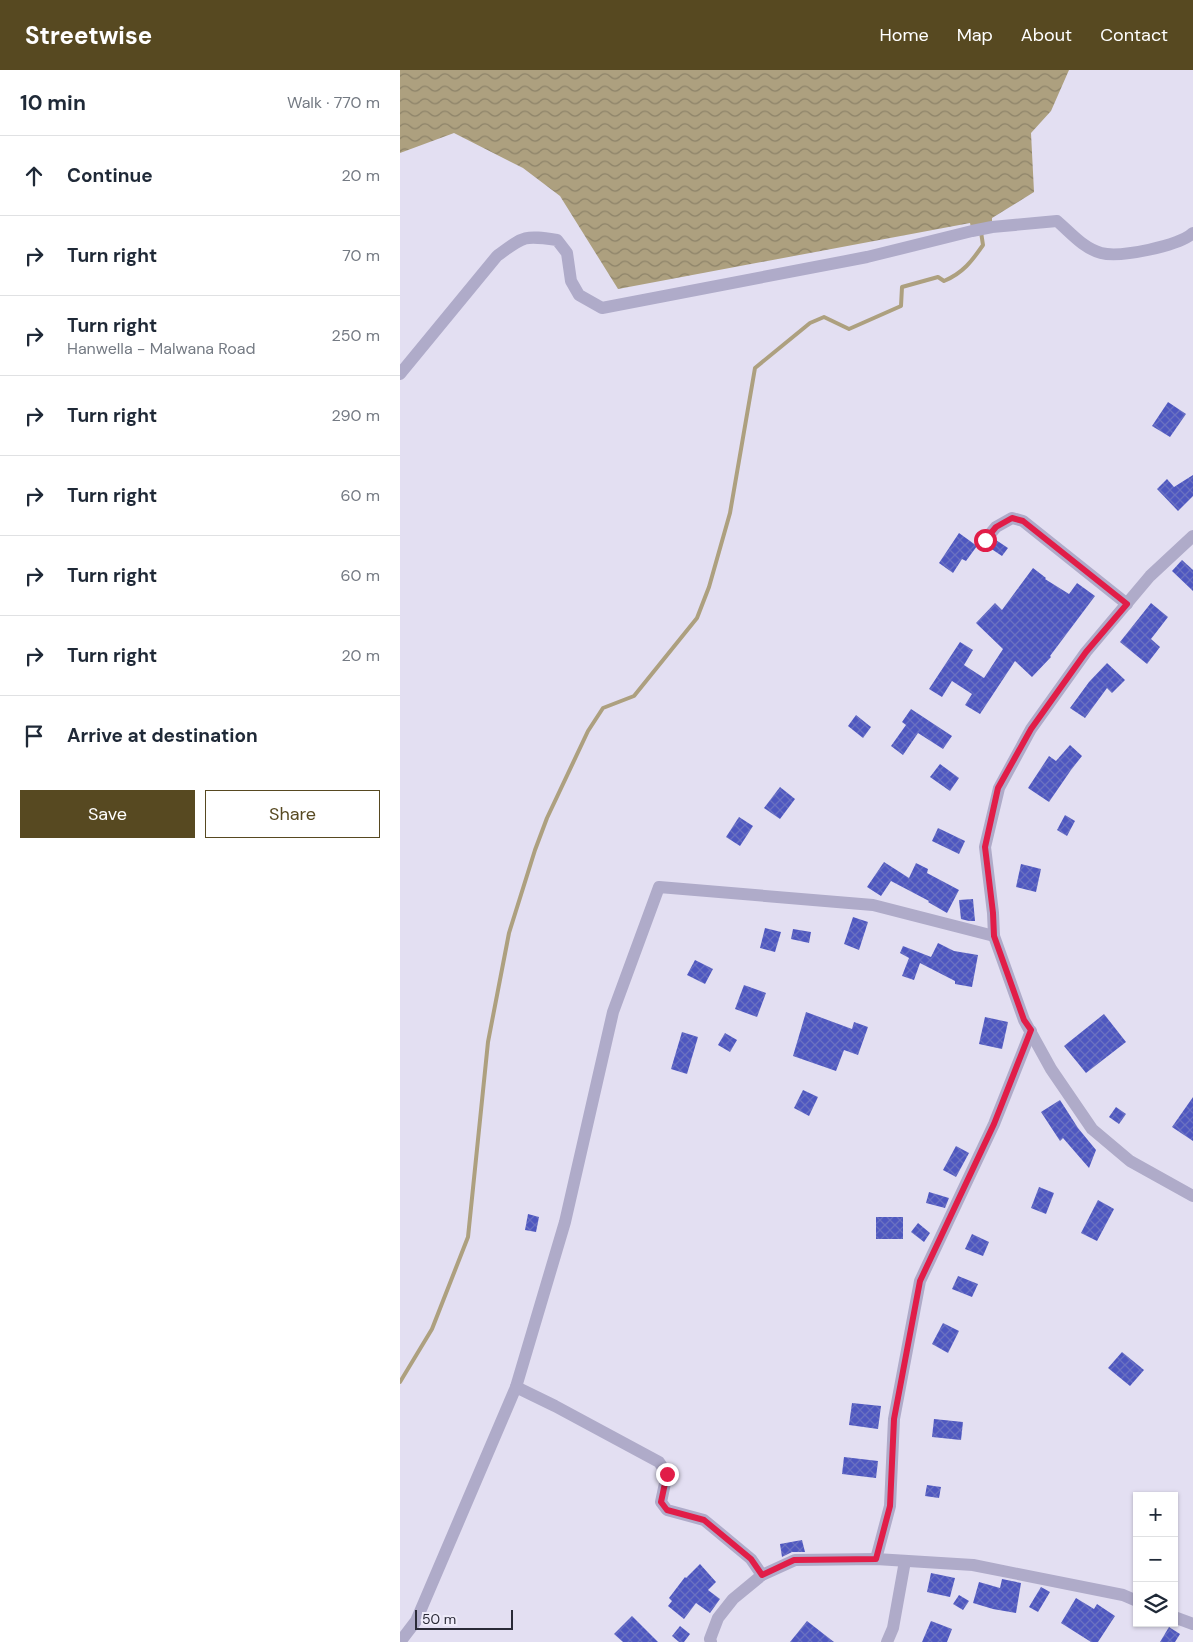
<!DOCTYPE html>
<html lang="en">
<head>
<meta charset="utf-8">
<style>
	:root { --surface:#fff; --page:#f6f6f7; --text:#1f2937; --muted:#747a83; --line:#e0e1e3; --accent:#574921 }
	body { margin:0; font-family:"DM Sans",sans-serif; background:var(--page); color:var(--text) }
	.controls { position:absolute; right:15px; bottom:15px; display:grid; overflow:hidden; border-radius:0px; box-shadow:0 1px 4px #0004 }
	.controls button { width:45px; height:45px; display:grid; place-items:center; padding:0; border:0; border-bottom:1px solid var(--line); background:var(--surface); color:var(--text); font:25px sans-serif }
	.scale { position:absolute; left:15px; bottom:12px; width:98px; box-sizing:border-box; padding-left:5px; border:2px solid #2a2a37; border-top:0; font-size:14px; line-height:18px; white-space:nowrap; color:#2a2a37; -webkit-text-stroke:4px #eeebf9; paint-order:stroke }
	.stop { position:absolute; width:15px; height:15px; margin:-11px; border:4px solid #e11d48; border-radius:50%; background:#fff }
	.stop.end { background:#e11d48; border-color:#fff; box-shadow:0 1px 5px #0008 }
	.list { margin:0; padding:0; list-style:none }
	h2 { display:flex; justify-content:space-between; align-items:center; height:65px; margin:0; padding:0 20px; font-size:21px }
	h2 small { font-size:16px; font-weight:400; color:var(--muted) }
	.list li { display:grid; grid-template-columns:32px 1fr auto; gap:15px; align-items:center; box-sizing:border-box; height:80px; padding:0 20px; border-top:1px solid var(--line) }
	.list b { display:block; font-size:19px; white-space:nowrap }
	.list p { margin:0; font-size:16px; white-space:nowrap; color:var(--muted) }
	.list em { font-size:16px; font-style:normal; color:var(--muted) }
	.actions { display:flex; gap:10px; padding:15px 20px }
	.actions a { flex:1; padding:11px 0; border:1px solid var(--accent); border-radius:0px; text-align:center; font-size:18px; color:var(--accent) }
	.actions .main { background:var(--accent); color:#fff }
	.icon { flex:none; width:28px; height:28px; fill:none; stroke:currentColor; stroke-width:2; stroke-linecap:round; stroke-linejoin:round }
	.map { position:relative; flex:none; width:793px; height:1572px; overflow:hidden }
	header { display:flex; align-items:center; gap:30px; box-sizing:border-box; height:70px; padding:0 25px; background:var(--accent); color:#fff }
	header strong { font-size:24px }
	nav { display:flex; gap:28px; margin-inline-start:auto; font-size:18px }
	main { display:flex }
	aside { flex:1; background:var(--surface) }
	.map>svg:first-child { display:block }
</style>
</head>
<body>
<header>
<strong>Streetwise</strong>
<nav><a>Home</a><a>Map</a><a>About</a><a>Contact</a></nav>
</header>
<main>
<aside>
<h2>10 min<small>Walk · 770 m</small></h2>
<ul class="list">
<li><svg class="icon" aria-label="ahead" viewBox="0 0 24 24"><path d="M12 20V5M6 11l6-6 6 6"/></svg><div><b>Continue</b></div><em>20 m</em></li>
<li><svg class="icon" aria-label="right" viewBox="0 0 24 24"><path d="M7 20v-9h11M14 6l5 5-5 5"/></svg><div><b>Turn right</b></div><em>70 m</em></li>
<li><svg class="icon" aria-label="right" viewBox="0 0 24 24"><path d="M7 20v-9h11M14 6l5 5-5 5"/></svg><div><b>Turn right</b><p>Hanwella - Malwana Road</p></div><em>250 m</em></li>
<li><svg class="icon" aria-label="right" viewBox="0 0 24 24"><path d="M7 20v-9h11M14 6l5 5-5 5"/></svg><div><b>Turn right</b></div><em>290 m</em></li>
<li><svg class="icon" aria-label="right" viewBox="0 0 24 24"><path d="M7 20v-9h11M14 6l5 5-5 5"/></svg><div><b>Turn right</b></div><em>60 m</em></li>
<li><svg class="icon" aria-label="right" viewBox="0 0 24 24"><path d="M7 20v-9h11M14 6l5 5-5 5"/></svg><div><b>Turn right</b></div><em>60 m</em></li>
<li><svg class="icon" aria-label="right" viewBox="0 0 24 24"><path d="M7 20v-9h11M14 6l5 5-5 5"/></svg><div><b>Turn right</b></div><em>20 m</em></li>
<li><svg class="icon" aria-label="arrive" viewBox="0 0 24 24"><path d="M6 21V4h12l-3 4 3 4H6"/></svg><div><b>Arrive at destination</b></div></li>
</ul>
<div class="actions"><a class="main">Save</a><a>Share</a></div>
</aside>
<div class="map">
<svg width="793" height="1572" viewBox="0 0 793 1572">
	<defs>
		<pattern id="water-waves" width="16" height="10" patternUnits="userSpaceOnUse" patternTransform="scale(1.25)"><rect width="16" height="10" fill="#ada07f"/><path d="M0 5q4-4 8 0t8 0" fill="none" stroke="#8d8369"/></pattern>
		<pattern id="building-cross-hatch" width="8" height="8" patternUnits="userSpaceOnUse" patternTransform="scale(1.25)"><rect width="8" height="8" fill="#4e57c0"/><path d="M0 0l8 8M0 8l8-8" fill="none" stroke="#6a71c1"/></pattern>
	</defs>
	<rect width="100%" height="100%" fill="#e3dff2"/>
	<polygon fill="url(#water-waves)" points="0,0 669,0 651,41 631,63 634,122 592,148 592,157 572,161 570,153 218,219 160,126 123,98 54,63 0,83"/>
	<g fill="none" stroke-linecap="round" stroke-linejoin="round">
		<path stroke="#ada07f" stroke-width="4" d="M0 1312 32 1259 68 1167 88 972 109 863 135 780 147 748 188 661 203 638 234 626 297 548 309 517 330 443 355 298 410 253 424 247 449 259 501 236 502 217 538 207 544 211C563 203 572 191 583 175L581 162"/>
	</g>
	<g fill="url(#building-cross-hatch)">
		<polygon points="768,332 786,344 770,367 752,356"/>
		<polygon points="793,405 793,426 778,441 757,419 767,409 774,417"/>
		<polygon points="559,463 577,476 566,491 562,489 553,503 539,493"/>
		<polygon points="596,470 608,478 602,486 590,478"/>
		<polygon points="782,490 793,500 793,521 772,501"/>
		<polygon points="633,498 646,508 645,509 669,524 677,513 695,526 650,586 651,587 632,607 615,591 580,644 565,635 572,624 552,611 542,627 529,619 560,572 573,580 564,595 584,608 603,579 576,553 595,533 602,540"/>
		<polygon points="751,533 768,547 751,569 760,577 747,594 720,572"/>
		<polygon points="707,593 725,610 712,623 707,618 685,648 670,638 689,612"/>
		<polygon points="511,639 552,666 543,679 518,663 503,685 491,676 506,655 502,652"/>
		<polygon points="456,645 471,657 463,668 448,656"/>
		<polygon points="670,675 682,686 671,700 649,732 628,718 649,686 656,691"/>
		<polygon points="540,694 559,708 550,721 530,707"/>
		<polygon points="380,717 395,729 380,749 364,738"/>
		<polygon points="665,745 675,751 667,766 657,760"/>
		<polygon points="339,747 353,756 340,776 326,767"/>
		<polygon points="538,758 565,771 559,784 532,771"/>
		<polygon points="484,792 509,808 516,793 528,799 527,803 559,820 547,843 528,832 529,831 491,811 481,826 467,817"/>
		<polygon points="621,794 641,799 636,822 616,817"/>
		<polygon points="573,829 575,851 569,851 561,849 559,830"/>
		<polygon points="453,847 468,852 459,880 444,874"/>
		<polygon points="365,858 381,862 375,882 360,878"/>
		<polygon points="393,859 411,862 409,873 391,869"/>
		<polygon points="538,873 554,881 578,885 572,917 555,914 555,911 520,893 514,910 502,906 509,888 500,883 503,876 531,887"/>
		<polygon points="295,890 313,899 305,914 287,905"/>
		<polygon points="344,915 366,923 357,947 335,939"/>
		<polygon points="406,942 452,959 454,952 468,957 458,985 444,980 436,1001 393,986"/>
		<polygon points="704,944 726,972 686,1003 664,976"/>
		<polygon points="585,947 608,952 602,979 579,974"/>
		<polygon points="282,962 298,967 287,1004 271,999"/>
		<polygon points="325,963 337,970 330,982 318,975"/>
		<polygon points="403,1020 418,1027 409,1046 394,1038"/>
		<polygon points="793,1027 793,1071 772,1057"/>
		<polygon points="660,1030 678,1058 696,1080 689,1098 663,1068 660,1071 641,1042"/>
		<polygon points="716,1037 726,1044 719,1054 709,1047"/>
		<polygon points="556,1076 569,1083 556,1107 543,1100"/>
		<polygon points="639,1117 654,1123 646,1144 631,1138"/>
		<polygon points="529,1122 549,1128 545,1138 526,1133"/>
		<polygon points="698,1130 714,1139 697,1171 681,1163"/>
		<polygon points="128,1144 139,1147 136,1162 125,1160"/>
		<rect x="476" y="1147" width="27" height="22"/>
		<polygon points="518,1153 530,1163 524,1172 511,1162"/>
		<polygon points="572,1164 589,1172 583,1186 565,1179"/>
		<polygon points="558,1206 578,1214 572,1227 552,1219"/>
		<polygon points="543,1253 559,1261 548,1283 532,1274"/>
		<polygon points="722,1282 744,1300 730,1316 708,1298"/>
		<polygon points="452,1333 481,1336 478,1359 449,1355"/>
		<polygon points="534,1349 563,1352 561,1370 532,1367"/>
		<polygon points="444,1387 478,1391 476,1408 442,1404"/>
		<polygon points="527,1415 541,1417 539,1428 525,1426"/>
		<polygon points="402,1470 405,1482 392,1482 382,1487 380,1474"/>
		<polygon points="300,1494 316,1512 308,1520 320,1529 310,1543 296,1533 284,1549 268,1536 272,1531 269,1528 285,1507 286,1508"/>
		<polygon points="531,1503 555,1508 550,1527 527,1522"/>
		<polygon points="602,1509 621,1513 616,1543 593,1539 573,1533 579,1512 600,1518"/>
		<polygon points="641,1517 650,1522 638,1542 629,1537"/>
		<polygon points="559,1525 569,1531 563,1540 553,1534"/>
		<polygon points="676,1528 694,1539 697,1534 715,1546 698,1572 691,1572 661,1553"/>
		<polygon points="232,1546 258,1572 223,1572 214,1564"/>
		<polygon points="407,1551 434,1572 390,1572"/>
		<polygon points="531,1551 552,1559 547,1572 522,1572"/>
		<polygon points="280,1556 290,1564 284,1572 279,1572 272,1566"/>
		<polygon points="769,1557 780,1564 775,1572 760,1572"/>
	</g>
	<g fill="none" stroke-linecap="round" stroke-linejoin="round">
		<g stroke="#afabc9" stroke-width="12">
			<path d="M0 304 97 186C124 166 124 165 157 170L167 183 171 211 179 225 202 238 467 187 572 161 592 157 657 151C671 163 683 178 701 183 720 188 779 176 793 163"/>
			<polyline points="793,466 750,506 686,582 631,659 599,718 585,777 593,843 594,866 624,950 651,999 692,1059 730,1091 793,1126"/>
			<polyline points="585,470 596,457 612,448 623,451 727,534"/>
			<polyline points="116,1317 155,1336 259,1392 267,1404 261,1432 267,1440 304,1450 351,1489 362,1505"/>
			<polyline points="476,1489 490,1436 494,1349 520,1211 594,1054 631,961"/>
			<polyline points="774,1547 793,1554"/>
			<polyline points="0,1572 16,1551 116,1317 165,1152 213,942 259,817 473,835 594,866"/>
			<polyline points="311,1572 310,1569 318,1548 333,1529 362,1505 395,1490 476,1489 573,1495 723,1525 737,1531"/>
			<polyline points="487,1572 493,1558 505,1491"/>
		</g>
	</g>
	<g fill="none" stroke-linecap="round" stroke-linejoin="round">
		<polyline stroke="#e11d48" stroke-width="6" points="267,1404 261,1432 267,1440 304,1450 351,1489 362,1505 394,1490 476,1489 490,1436 494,1349 520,1211 594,1054 631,960 624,950 594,866 593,843 585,777 598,718 631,659 686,582 727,534 623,451 612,448 596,457 585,470"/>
	</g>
</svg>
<div class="controls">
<button>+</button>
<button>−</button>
<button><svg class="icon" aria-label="layers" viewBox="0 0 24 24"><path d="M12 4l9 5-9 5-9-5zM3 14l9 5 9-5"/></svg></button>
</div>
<div class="scale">50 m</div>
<div class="stop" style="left:585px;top:470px"></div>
<div class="stop end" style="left:267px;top:1404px"></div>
</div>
</main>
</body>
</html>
